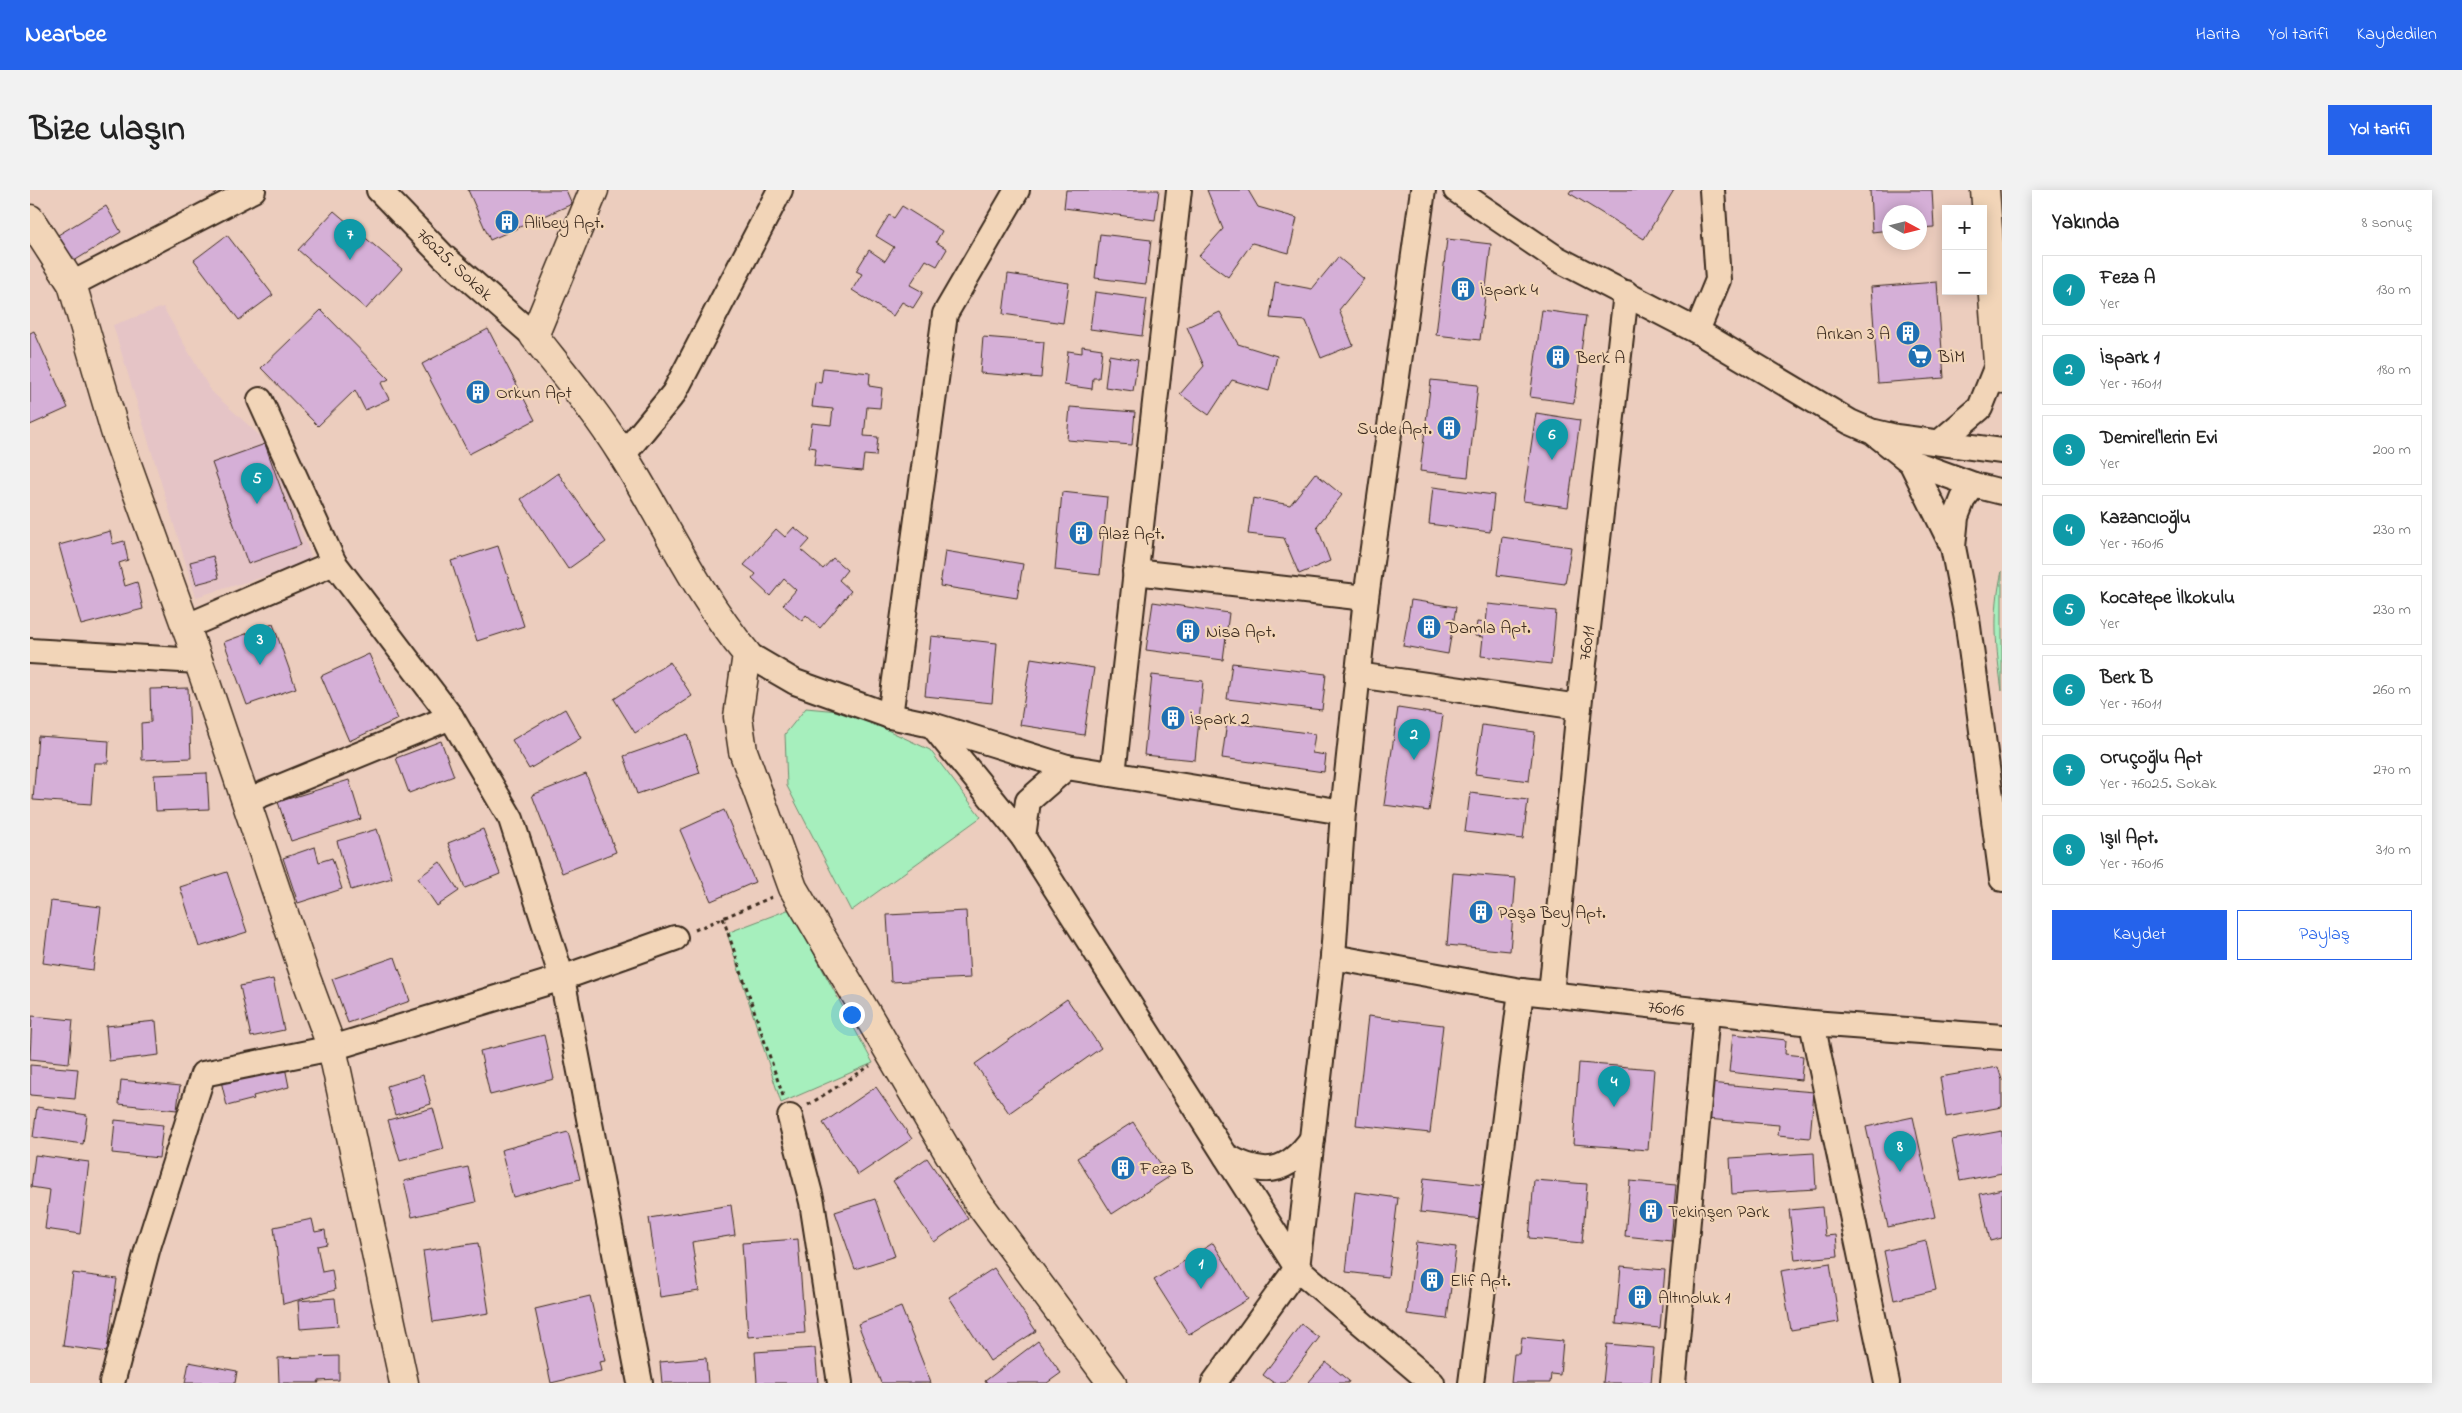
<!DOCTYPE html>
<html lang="tr">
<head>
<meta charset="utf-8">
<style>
	:root { --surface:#fff; --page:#f2f2f2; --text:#222; --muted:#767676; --line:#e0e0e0; --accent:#2563eb }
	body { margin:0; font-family:"Indie Flower",sans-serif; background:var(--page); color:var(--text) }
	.controls { position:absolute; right:15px; top:15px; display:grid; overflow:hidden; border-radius:0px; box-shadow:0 2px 12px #0003 }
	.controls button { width:45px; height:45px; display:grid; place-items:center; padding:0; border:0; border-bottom:1px solid var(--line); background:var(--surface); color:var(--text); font:25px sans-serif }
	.compass { position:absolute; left:1852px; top:15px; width:45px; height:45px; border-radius:50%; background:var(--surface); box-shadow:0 2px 12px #0003; rotate:97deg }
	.you { position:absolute; left:821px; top:824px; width:18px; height:18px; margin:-12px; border:4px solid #fff; border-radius:50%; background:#1a73e8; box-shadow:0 0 0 8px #1a73e833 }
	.badge { display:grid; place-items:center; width:32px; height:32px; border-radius:50%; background:var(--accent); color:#fff; font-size:16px; font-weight:700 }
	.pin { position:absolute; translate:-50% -41px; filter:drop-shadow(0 1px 2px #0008) }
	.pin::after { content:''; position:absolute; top:26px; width:18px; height:15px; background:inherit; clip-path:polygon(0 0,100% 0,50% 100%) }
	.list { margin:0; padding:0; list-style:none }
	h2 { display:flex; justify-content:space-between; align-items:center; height:65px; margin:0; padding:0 20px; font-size:21px }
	h2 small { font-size:16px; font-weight:400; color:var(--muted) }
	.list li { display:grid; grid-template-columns:32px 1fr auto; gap:15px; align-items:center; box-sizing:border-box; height:70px; margin:0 10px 10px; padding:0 10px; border:1px solid var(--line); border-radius:0px }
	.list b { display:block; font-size:19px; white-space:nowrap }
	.list p { margin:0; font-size:16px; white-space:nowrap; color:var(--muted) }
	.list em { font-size:16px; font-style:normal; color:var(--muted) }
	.actions { display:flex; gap:10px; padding:15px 20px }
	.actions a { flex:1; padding:11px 0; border:1px solid var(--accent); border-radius:0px; text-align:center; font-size:18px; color:var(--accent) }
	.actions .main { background:var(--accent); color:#fff }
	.map { position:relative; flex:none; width:1972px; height:1193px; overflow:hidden; border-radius:0px }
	header { display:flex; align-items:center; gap:30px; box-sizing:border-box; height:70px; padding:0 25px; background:var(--accent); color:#fff }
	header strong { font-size:24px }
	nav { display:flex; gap:28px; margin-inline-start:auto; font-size:18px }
	.intro { display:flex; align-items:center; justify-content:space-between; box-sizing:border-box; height:120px; padding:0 30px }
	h1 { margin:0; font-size:35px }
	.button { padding:12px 22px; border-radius:0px; background:var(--accent); color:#fff; font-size:18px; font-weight:700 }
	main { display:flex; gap:30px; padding:0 30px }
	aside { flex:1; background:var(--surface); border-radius:0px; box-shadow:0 2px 12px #0003 }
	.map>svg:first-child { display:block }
</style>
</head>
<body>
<header>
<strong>Nearbee</strong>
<nav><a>Harita</a><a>Yol tarifi</a><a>Kaydedilen</a></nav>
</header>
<div class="intro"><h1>Bize ulaşın</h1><a class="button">Yol tarifi</a></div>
<main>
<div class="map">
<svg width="1972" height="1193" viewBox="0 0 1972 1193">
	<rect width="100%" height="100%" fill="#eccdbe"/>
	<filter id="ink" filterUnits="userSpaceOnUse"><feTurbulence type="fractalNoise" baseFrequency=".02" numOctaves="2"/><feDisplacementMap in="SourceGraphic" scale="10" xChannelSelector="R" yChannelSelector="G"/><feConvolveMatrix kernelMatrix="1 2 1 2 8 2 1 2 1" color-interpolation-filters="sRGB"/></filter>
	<g filter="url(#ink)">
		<polygon fill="#e5c4c6" points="133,117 181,201 239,254 283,372 166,407 83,135"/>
		<g fill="#a6efbd" stroke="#708c6e">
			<path d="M1972 381V501C1966 458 1962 424 1972 381Z"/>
			<polygon points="776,518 819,522 900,560 951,627 821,721 757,596 755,544"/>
			<polygon points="760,719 843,873 751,913 697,743"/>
		</g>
		<g fill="#d5afd7" stroke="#3b2a1e">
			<polygon points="438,0 536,0 542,14 460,50"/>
			<polygon points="1036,0 1129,0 1125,30 1034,18"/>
			<polygon points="1177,0 1218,0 1228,17 1267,28 1259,63 1222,53 1198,87 1169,66 1193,39"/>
			<polygon points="1541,0 1644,0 1614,49 1539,3"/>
			<polygon points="1840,0 1902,0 1904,37 1890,38 1890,22 1860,22 1860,40 1842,42"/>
			<polygon points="76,16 91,42 44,71 28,45"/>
			<polygon points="872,16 912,41 906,52 917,59 907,76 896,70 880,95 893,102 883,118 872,112 863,126 822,100 832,84 826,81 839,60 855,71 864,57 846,46 859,25 864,28"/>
			<polygon points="304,21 372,79 336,119 268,60"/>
			<polygon points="1070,44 1121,50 1116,94 1065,88"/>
			<polygon points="197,45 243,105 209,130 164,70"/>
			<polygon points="1417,49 1461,54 1450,150 1406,145"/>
			<polygon points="1308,67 1334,89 1309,120 1323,155 1291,168 1276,131 1240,128 1245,92 1282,99"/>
			<polygon points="978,84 1039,93 1033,133 973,124"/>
			<polygon points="1907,92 1914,188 1848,193 1841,97"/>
			<polygon points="1065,102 1117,109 1112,146 1060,139"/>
			<polygon points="291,120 359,189 351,193 359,209 335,220 325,200 288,236 231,178"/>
			<polygon points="1512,120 1556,126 1544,213 1500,207"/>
			<polygon points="1190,122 1208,154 1247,166 1239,201 1202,190 1179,225 1150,204 1174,176 1157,137"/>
			<polygon points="458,139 505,230 439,264 392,174"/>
			<polygon points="4,141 38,218 0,235 0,143"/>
			<polygon points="953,147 1014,152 1011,188 950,183"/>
			<polygon points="1052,156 1072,159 1069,188 1063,188 1062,199 1034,195 1038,161 1052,163"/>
			<polygon points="1079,165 1108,170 1103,201 1075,197"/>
			<polygon points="793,178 840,183 839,196 852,198 850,218 837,217 834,246 848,247 846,266 834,265 832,281 784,276 786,258 779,257 782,233 801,235 803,219 782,217 785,192 791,193"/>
			<polygon points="1401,190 1448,195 1438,287 1390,281"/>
			<polygon points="1040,217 1105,222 1102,255 1037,250"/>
			<polygon points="1506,223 1550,230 1538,317 1493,311"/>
			<polygon points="235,254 271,355 218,374 182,273"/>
			<polygon points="528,283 576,352 538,379 491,309"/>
			<polygon points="1285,283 1312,305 1287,336 1300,371 1269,384 1254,348 1218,344 1223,308 1260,315"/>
			<polygon points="1403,297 1464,305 1460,342 1399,334"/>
			<polygon points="1032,302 1077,307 1070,385 1025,380"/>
			<polygon points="764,337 780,350 771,360 793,379 803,368 817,380 809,390 821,401 790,438 776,425 772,431 753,415 766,400 754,389 740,406 722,389 726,384 714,375 746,339 755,347"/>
			<polygon points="80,341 83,354 94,351 98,370 89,373 95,396 107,392 113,419 51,435 29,355"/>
			<polygon points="1472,347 1541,357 1535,394 1467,385"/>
			<polygon points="468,356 494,436 447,451 421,371"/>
			<polygon points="915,361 993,374 987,408 910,396"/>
			<polygon points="183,366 189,388 166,394 160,372"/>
			<polygon points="1381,410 1426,417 1418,464 1373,456"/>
			<polygon points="1123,412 1199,423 1193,470 1116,460"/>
			<polygon points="1458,414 1526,421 1521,474 1451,466 1453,447 1445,446 1447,432 1456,433"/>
			<polygon points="243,434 266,498 217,515 194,452"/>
			<polygon points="901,446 967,453 962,513 895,506"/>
			<polygon points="339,464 368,529 319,551 291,486"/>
			<polygon points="1001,468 1064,478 1054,545 990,535"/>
			<polygon points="640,472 662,506 605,543 584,509"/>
			<polygon points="1202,473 1296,484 1292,520 1197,509"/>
			<polygon points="1122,485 1173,491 1165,570 1114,565"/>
			<polygon points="158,498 161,568 112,570 111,533 121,532 120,499"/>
			<polygon points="1368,518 1413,525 1399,621 1354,615"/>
			<polygon points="535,519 551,548 499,579 482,550"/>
			<polygon points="1197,532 1285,544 1282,563 1296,565 1294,582 1192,568"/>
			<polygon points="1452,535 1505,542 1499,591 1445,584"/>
			<polygon points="657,544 670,583 607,604 594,566"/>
			<polygon points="8,546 79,551 78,573 64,573 61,614 3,610"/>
			<polygon points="411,551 424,586 379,603 366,568"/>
			<polygon points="177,583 179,619 126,621 124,585"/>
			<polygon points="556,584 586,662 532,683 502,605"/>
			<polygon points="319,590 331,629 261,651 248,612"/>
			<polygon points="1440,603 1498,610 1493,649 1435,642"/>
			<polygon points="694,620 725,692 681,711 650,640"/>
			<polygon points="347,639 362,688 321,700 307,651"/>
			<polygon points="453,639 470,684 435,698 418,653"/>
			<polygon points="285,657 289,672 302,668 312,699 268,713 253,668"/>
			<polygon points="410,672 429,701 407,716 388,688"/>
			<polygon points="197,682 217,742 169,757 150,697"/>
			<polygon points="1423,683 1486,688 1480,761 1417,755"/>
			<polygon points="21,711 71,717 63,780 13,773"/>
			<polygon points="936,721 940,788 861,792 857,725"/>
			<polygon points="365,767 380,811 318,833 302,789"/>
			<polygon points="243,789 254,840 221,847 210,796"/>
			<polygon points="1037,809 1071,858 979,923 945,874"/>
			<polygon points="2,826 43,830 39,873 0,869"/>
			<polygon points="1338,826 1413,835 1400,943 1326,935"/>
			<polygon points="126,831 129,865 79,871 76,836"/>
			<polygon points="1703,844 1756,850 1755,864 1773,866 1771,890 1699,882"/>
			<polygon points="514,845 524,889 460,905 450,861"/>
			<polygon points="254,872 259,897 223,906 224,909 197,916 190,887"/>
			<polygon points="1549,873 1624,879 1618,960 1543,954"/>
			<polygon points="0,875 48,879 45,909 0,905"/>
			<polygon points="1968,877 1972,890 1972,917 1916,927 1910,887"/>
			<polygon points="393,885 401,914 365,925 357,896"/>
			<polygon points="91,890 150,896 147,920 89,914"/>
			<polygon points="1678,893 1784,902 1780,948 1748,945 1749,935 1676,929"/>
			<polygon points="846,897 882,949 828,985 793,933"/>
			<polygon points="7,917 57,925 53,954 3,947"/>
			<polygon points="403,918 414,959 370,971 358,930"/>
			<polygon points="1883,927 1905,1027 1858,1037 1836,937"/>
			<polygon points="85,930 133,935 129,968 82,963"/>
			<polygon points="1103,932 1139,987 1082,1024 1047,968"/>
			<polygon points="1972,941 1972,983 1930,991 1922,950"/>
			<polygon points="538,942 550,989 483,1007 471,960"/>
			<polygon points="1784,963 1786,999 1702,1004 1700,968"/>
			<polygon points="5,965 59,972 50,1044 15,1039 20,1000 1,997"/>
			<polygon points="897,968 938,1029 904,1052 863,991"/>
			<polygon points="438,977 446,1012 382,1027 374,991"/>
			<polygon points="1394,988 1456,995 1452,1029 1390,1022"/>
			<polygon points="1504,990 1557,994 1552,1053 1499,1048"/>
			<polygon points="1600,991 1646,995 1641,1051 1595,1046"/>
			<polygon points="1972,999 1972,1048 1960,1051 1950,1004"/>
			<polygon points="1325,1002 1368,1008 1358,1087 1316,1082"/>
			<polygon points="845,1009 865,1066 825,1079 805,1022"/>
			<polygon points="701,1015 705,1045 662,1052 669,1101 630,1107 619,1028"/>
			<polygon points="1792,1017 1795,1046 1806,1045 1808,1066 1765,1070 1759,1020"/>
			<polygon points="282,1029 285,1042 295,1040 297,1054 287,1056 292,1082 302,1080 305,1100 253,1114 244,1037"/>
			<polygon points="768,1049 775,1143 718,1147 712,1053"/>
			<polygon points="1896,1051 1906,1100 1864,1110 1854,1061"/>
			<polygon points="1386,1052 1426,1057 1417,1129 1377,1124"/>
			<polygon points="448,1053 459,1123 403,1132 393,1061"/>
			<polygon points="1183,1053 1218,1109 1159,1145 1124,1090"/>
			<polygon points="1800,1073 1809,1132 1761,1140 1751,1081"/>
			<polygon points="1591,1076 1635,1080 1630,1138 1586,1134"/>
			<polygon points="964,1078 1006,1141 960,1171 919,1107"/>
			<polygon points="43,1083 87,1089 77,1162 33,1156"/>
			<polygon points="560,1106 575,1171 569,1172 571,1181 521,1193 505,1119"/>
			<polygon points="305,1108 308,1136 270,1139 268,1111"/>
			<polygon points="871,1117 901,1193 851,1193 828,1134"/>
			<polygon points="1271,1134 1289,1148 1255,1193 1244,1193 1233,1185"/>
			<polygon points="1492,1147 1533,1151 1530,1185 1521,1184 1520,1193 1481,1193 1484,1164 1490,1164"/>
			<polygon points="1008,1151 1031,1183 1017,1193 956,1193 955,1191"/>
			<polygon points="1577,1154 1624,1158 1621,1193 1573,1193"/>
			<polygon points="785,1158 788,1193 727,1193 725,1162"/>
			<polygon points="309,1166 309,1190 288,1191 289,1193 249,1193 248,1168"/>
			<polygon points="676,1168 678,1193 632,1193 630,1172"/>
			<polygon points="159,1172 207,1181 205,1193 155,1193"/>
			<polygon points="1296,1172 1319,1191 1318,1193 1278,1193"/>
		</g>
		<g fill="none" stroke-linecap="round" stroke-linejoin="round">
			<defs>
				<g id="minor">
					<polyline points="349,0 414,67 504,146"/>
					<polyline points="1426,0 1526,68 1667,141 1820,232 1843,242 1881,272 1944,295 1972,302"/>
					<polyline points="42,94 223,0"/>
					<polyline points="1667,141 1688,90 1682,0"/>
					<polyline points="230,210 304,373 421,527 481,629 532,788 645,748"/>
					<polyline points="1845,242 1866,247 1972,261"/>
					<polyline points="1910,252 1950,218 1968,173"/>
					<polyline points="593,265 644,203 750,0"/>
					<polyline points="1881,272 1923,357"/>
					<polyline points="1944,295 1933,309 1926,327 1923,357 1937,429 1972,689"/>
					<polyline points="1105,382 1336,408"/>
					<polyline points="155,437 304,373"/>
					<polyline points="0,461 168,471"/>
					<polyline points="717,464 765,492 860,526 902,535 993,647 1267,1078 1402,1193"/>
					<polyline points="1327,485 1549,517"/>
					<polyline points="860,526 915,124 987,0"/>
					<polyline points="902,535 1037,577 1313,622"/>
					<polyline points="1083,584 1149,0"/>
					<polyline points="216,611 421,527"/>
					<polyline points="993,647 998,611 1037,577"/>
					<polyline points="1303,767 1491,801 1782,833 1972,847"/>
					<polyline points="1521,804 1549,517 1596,103"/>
					<polyline points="1782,833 1857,1193"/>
					<polyline points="760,927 782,1012 810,1193"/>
					<path d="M1196 966C1233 987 1257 984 1282 949"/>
					<polyline points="82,1193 118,1057 173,884 302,858 532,788 610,1193"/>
					<polyline points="1184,1193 1267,1078 1303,767 1313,622 1336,408 1393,0"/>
					<polyline points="1441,1193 1491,801"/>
					<polyline points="1643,1193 1677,823"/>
				</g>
				<g id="tertiary">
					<path d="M564 0 504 146C534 184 566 222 592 264 634 330 666 403 717 464L708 527 713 561 763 698 945 1008 1082 1193"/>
					<polyline points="0,29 42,94 85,241 174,487 273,780 302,858 374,1193"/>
				</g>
				<polyline id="secondary" points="1955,0 1968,173 1972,189"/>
			</defs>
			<use href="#minor" stroke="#3b2a1e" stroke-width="28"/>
			<use href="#tertiary" stroke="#3b2a1e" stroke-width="31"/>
			<use href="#secondary" stroke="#3b2a1e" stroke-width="31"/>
			<g stroke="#3b2a1e" stroke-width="3" stroke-dasharray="4 4" stroke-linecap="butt">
				<polyline points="693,728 753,906"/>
				<polyline points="665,740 742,707"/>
				<polyline points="778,915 840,876"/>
			</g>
			<use href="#minor" stroke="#f2d5b8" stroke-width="24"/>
			<use href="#tertiary" stroke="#f2d5b8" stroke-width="28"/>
			<use href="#secondary" stroke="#f2d5b8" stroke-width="28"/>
		</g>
	</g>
	<defs>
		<symbol id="building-disc" viewBox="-11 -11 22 22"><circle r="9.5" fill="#1f6fb2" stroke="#f2d5b8"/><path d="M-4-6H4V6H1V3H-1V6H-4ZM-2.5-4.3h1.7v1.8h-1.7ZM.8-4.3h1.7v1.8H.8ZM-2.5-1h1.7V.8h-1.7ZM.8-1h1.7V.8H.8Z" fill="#fff"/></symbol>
		<symbol id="supermarket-disc" viewBox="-11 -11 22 22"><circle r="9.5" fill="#1f6fb2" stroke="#f2d5b8"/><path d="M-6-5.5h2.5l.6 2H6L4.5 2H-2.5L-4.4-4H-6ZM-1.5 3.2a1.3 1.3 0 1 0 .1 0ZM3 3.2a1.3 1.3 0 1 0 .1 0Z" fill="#fff"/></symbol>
	</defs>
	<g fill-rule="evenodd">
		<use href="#building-disc" x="463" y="18" width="28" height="28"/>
		<use href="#building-disc" x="1419" y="85" width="28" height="28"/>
		<use href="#building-disc" x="1864" y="129" width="28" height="28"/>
		<use href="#supermarket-disc" x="1876" y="152" width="28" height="28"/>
		<use href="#building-disc" x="1514" y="153" width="28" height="28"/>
		<use href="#building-disc" x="434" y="188" width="28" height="28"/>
		<use href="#building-disc" x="1405" y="224" width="28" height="28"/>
		<use href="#building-disc" x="1037" y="329" width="28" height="28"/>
		<use href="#building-disc" x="1385" y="423" width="28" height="28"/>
		<use href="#building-disc" x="1144" y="427" width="28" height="28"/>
		<use href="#building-disc" x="1129" y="514" width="28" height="28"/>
		<use href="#building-disc" x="1437" y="708" width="28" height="28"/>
		<use href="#building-disc" x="1079" y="964" width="28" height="28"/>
		<use href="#building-disc" x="1607" y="1007" width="28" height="28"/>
		<use href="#building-disc" x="1388" y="1076" width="28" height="28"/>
		<use href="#building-disc" x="1596" y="1093" width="28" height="28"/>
	</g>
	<g text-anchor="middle" stroke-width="4.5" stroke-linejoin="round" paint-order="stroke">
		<g font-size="18" fill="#3b2a1e" stroke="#f2d5b8" text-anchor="start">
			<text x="494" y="38">Alibey Apt.</text>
			<text x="1450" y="105">İspark 4</text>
			<text x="1860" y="149" text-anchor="end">Arıkan 3 A</text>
			<text x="1908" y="172">BİM</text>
			<text x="1546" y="173">Berk A</text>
			<text x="466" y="208">Orkun Apt</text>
			<text x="1402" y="244" text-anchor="end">Sude Apt.</text>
			<text x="1068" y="349">Alaz Apt.</text>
			<text x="1416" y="443">Damla Apt.</text>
			<text x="1176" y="447">Nisa Apt.</text>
			<text x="1160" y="534">İspark 2</text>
			<text x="1468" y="728">Paşa Bey Apt.</text>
			<text x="1110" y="984">Feza B</text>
			<text x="1638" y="1027">Tekinşen Park</text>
			<text x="1420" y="1096">Elif Apt.</text>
			<text x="1628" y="1113">Altınoluk 1</text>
		</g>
		<g font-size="18" fill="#3b2a1e" stroke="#f2d5b8">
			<text transform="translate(425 74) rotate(43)" y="6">76025. Sokak</text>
			<text transform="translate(1556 453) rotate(-83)" y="6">76011</text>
			<text transform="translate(1636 818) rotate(7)" y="6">76016</text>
		</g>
	</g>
</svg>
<div class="controls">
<button>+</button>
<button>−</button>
</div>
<svg class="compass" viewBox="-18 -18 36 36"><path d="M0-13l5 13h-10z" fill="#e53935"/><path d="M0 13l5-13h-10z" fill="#767676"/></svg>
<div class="you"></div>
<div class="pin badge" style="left:1171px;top:1099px;background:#0f9aa8">1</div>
<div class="pin badge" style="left:1384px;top:570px;background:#0f9aa8">2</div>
<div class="pin badge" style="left:230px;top:475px;background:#0f9aa8">3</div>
<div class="pin badge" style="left:1584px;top:917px;background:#0f9aa8">4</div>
<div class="pin badge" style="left:227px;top:314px;background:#0f9aa8">5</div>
<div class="pin badge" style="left:1522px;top:270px;background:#0f9aa8">6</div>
<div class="pin badge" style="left:320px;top:70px;background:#0f9aa8">7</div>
<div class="pin badge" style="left:1870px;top:982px;background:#0f9aa8">8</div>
</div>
<aside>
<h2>Yakında<small>8 sonuç</small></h2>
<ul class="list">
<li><span class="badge" style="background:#0f9aa8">1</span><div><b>Feza A</b><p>Yer</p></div><em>130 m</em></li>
<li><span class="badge" style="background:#0f9aa8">2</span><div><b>İspark 1</b><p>Yer · 76011</p></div><em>180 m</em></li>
<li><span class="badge" style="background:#0f9aa8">3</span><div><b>Demirel'lerin Evi</b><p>Yer</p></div><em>200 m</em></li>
<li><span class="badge" style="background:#0f9aa8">4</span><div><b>Kazancıoğlu</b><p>Yer · 76016</p></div><em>230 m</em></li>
<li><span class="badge" style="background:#0f9aa8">5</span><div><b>Kocatepe İlkokulu</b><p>Yer</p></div><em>230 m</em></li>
<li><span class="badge" style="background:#0f9aa8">6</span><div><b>Berk B</b><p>Yer · 76011</p></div><em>260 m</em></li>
<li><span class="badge" style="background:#0f9aa8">7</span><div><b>Oruçoğlu Apt</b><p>Yer · 76025. Sokak</p></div><em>270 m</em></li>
<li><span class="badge" style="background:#0f9aa8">8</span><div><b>Işıl Apt.</b><p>Yer · 76016</p></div><em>310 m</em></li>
</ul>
<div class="actions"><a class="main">Kaydet</a><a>Paylaş</a></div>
</aside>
</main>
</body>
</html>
